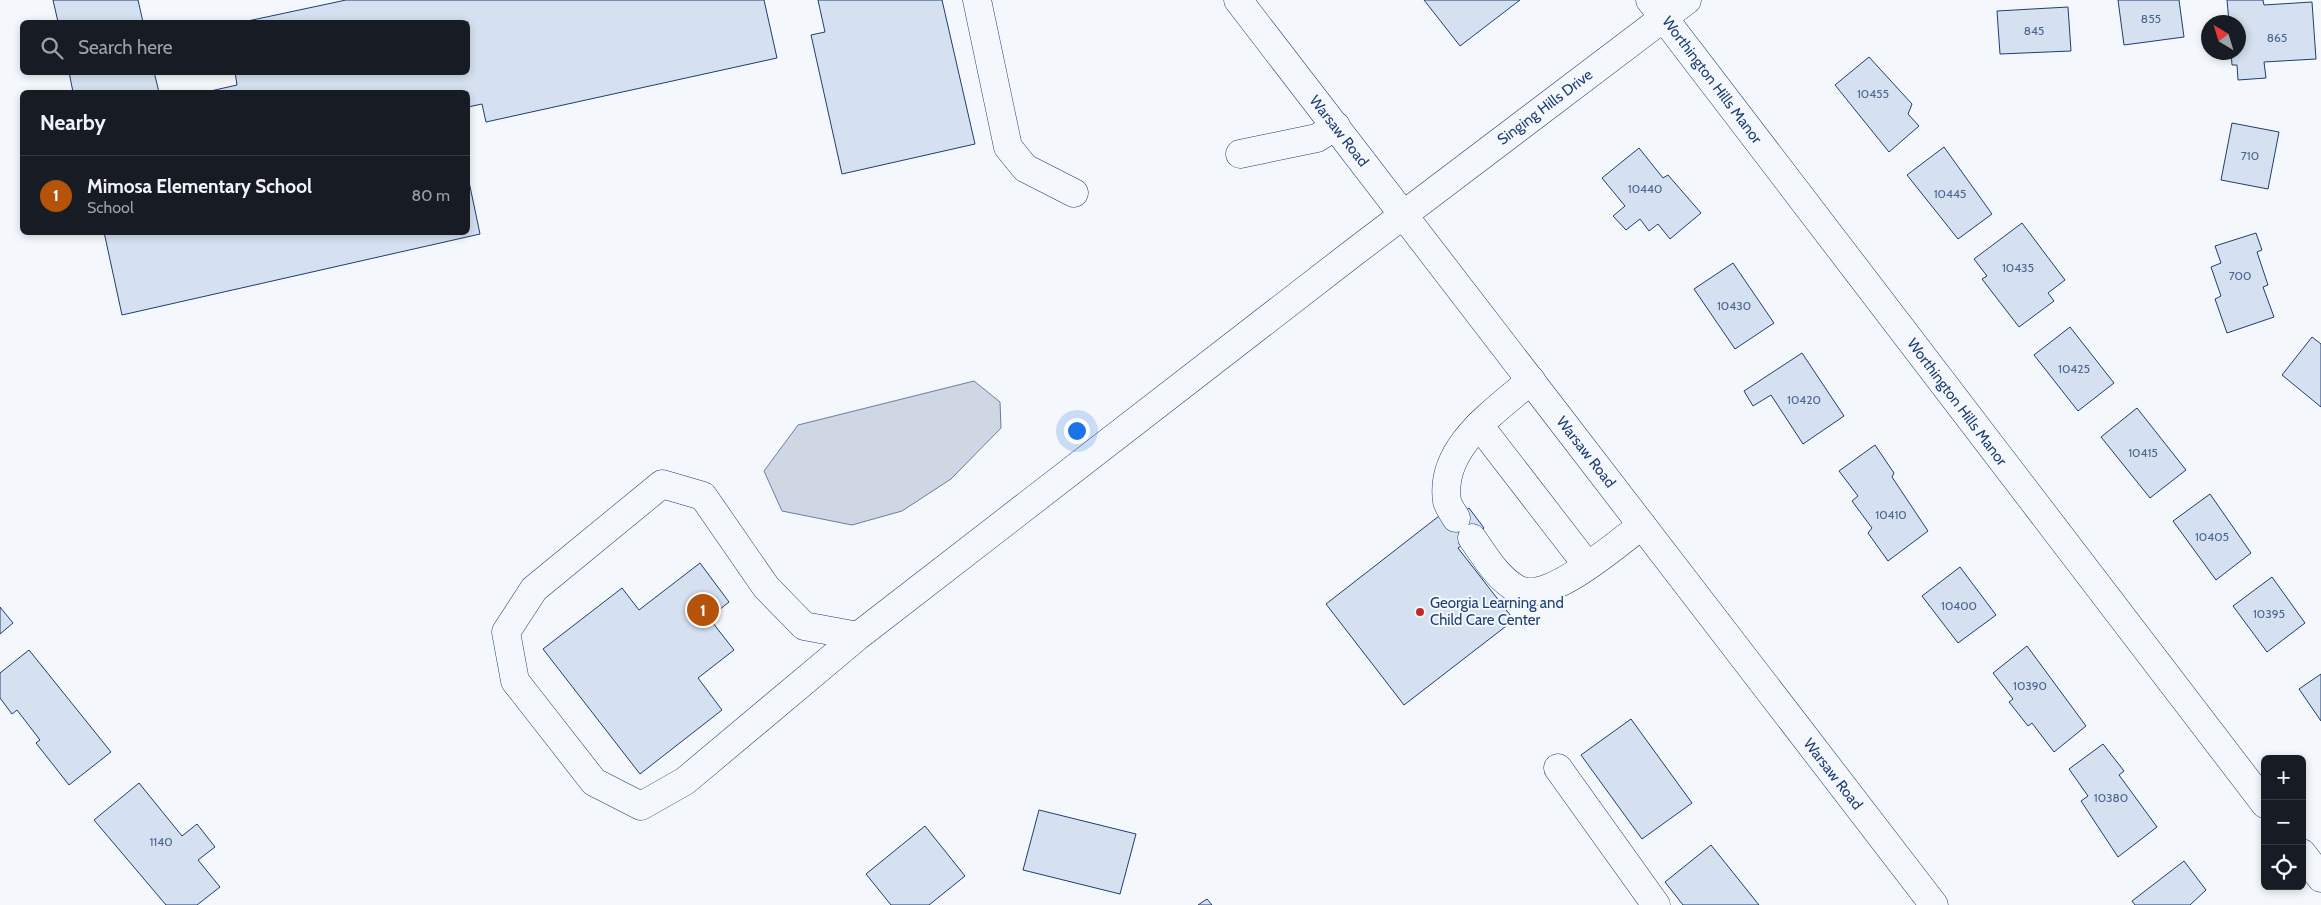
<!DOCTYPE html>
<html lang="en">
<head>
<meta charset="utf-8">
<style>
	:root { --surface:#171b24; --page:#242831; --text:#f1f3f6; --muted:#9ea1a6; --line:#363941; --accent:#b45309 }
	body { margin:0; font-family:Cabin,sans-serif; background:var(--page); color:var(--text) }
	.controls { position:absolute; right:15px; bottom:15px; display:grid; overflow:hidden; border-radius:8px; box-shadow:0 2px 8px #0003 }
	.controls button { width:45px; height:45px; display:grid; place-items:center; padding:0; border:0; border-bottom:1px solid var(--line); background:var(--surface); color:var(--text); font:25px sans-serif }
	.compass { position:absolute; left:2201px; top:15px; width:45px; height:45px; border-radius:50%; background:var(--surface); box-shadow:0 2px 8px #0003; rotate:322deg }
	.you { position:absolute; left:1076px; top:430px; width:18px; height:18px; margin:-12px; border:4px solid #fff; border-radius:50%; background:#1a73e8; box-shadow:0 0 0 8px #1a73e833 }
	.badge { display:grid; place-items:center; width:32px; height:32px; border-radius:50%; background:var(--accent); color:#fff; font-size:16px; font-weight:700 }
	.pin { position:absolute; translate:-50% -50%; border:2px solid #fff; box-shadow:0 1px 5px #0006 }
	.list { margin:0; padding:0; list-style:none }
	h2 { display:flex; justify-content:space-between; align-items:center; height:65px; margin:0; padding:0 20px; font-size:21px }
	h2 small { font-size:16px; font-weight:400; color:var(--muted) }
	.list li { display:grid; grid-template-columns:32px 1fr auto; gap:15px; align-items:center; box-sizing:border-box; height:80px; padding:0 20px; border-top:1px solid var(--line) }
	.list b { display:block; font-size:19px; white-space:nowrap }
	.list p { margin:0; font-size:16px; white-space:nowrap; color:var(--muted) }
	.list em { font-size:16px; font-style:normal; color:var(--muted) }
	.icon { flex:none; width:28px; height:28px; fill:none; stroke:currentColor; stroke-width:2; stroke-linecap:round; stroke-linejoin:round }
	.map { position:relative; flex:none; width:2321px; height:905px; overflow:hidden }
	.search { position:absolute; background:var(--surface); box-shadow:0 2px 8px #0003; left:20px; top:20px; width:450px; height:55px; display:flex; align-items:center; gap:12px; box-sizing:border-box; padding:0 18px; border-radius:8px; color:var(--muted); font-size:19px }
	.panel { position:absolute; background:var(--surface); box-shadow:0 2px 8px #0003; left:20px; top:90px; width:450px; height:145px; border-radius:8px }
	.map>svg:first-child { display:block }
</style>
</head>
<body>
<div class="map">
<svg width="2321" height="905" viewBox="0 0 2321 905">
	<rect width="100%" height="100%" fill="#f4f7fb"/>
	<polygon fill="#cfd7e4" stroke="#687fa3" points="974,381 1000,402 1001,428 951,479 902,511 852,525 782,511 764,471 798,425"/>
	<g fill="#d5e0f0" stroke="#1d3f73">
		<polygon points="53,0 138,0 143,22 58,22"/>
		<polygon points="346,0 764,0 777,58 486,122 482,104 468,107 468,92 206,92 237,85 235,72 468,72 468,22 243,22"/>
		<polygon points="818,0 942,0 975,144 842,174 811,35 825,32"/>
		<polygon points="1424,0 1520,0 1460,46"/>
		<polygon points="2118,0 2179,0 2184,37 2124,45"/>
		<polygon points="2227,0 2263,0 2264,5 2312,2 2316,59 2264,62 2266,78 2238,80 2237,65 2232,65 2231,52 2238,52 2238,22 2229,22"/>
		<polygon points="2068,7 2071,51 2000,54 1997,11"/>
		<polygon points="1869,57 1912,104 1908,114 1919,126 1889,152 1835,85"/>
		<polygon points="69,72 154,72 159,92 73,92"/>
		<polygon points="2232,123 2279,132 2268,189 2221,180"/>
		<polygon points="1944,147 1992,214 1958,239 1907,175"/>
		<polygon points="1639,148 1663,178 1668,175 1701,213 1670,239 1658,224 1649,231 1640,219 1626,230 1613,216 1625,206 1602,178"/>
		<polygon points="468,177 480,234 122,315 104,232 468,232"/>
		<polygon points="2022,223 2065,280 2048,293 2054,301 2019,327 1982,279 1987,276 1974,259"/>
		<polygon points="2256,233 2262,250 2257,252 2268,285 2263,287 2274,317 2227,333 2215,299 2221,296 2211,267 2221,263 2215,246"/>
		<polygon points="1733,263 1774,323 1735,349 1694,289"/>
		<polygon points="2070,327 2114,383 2078,411 2034,355"/>
		<polygon points="2312,337 2321,344 2321,407 2282,375"/>
		<polygon points="1802,353 1844,416 1803,444 1771,395 1753,406 1744,391"/>
		<polygon points="2137,408 2186,470 2150,498 2101,437"/>
		<polygon points="1875,445 1894,473 1892,477 1928,531 1888,561 1868,533 1872,528 1852,501 1858,496 1839,471"/>
		<polygon points="2210,494 2251,553 2216,580 2173,521"/>
		<polygon points="1469,508 1484,528 1458,548 1514,620 1404,705 1326,604 1439,516 1446,525"/>
		<polygon points="700,563 729,602 709,618 734,650 698,678 722,710 640,774 543,649 622,588 639,610"/>
		<polygon points="1960,567 1996,615 1958,643 1922,596"/>
		<polygon points="2272,577 2305,623 2267,652 2233,606"/>
		<polygon points="0,607 13,623 0,634"/>
		<polygon points="2027,646 2086,726 2054,752 2032,723 2028,726 2009,702 2013,699 1993,673"/>
		<polygon points="29,650 111,752 69,785 36,743 40,740 17,710 12,714 0,698 0,673"/>
		<polygon points="2321,674 2321,721 2299,689"/>
		<polygon points="1631,719 1692,803 1642,839 1581,755"/>
		<polygon points="2103,744 2124,771 2119,775 2157,827 2118,857 2081,801 2088,796 2069,769"/>
		<polygon points="139,783 182,836 197,824 215,847 198,860 220,887 197,905 166,905 94,820"/>
		<polygon points="1039,810 1136,834 1120,894 1023,870"/>
		<polygon points="925,826 965,876 929,905 891,905 866,874"/>
		<polygon points="1711,845 1759,905 1683,905 1665,882"/>
		<polygon points="2184,861 2206,890 2190,905 2135,905 2132,901"/>
		<polygon points="1207,899 1212,905 1198,905"/>
	</g>
	<g fill="none" stroke-linecap="round" stroke-linejoin="round">
		<defs>
			<g id="minor">
				<polyline points="977,0 1008,147 1025,168 1074,193"/>
				<polyline points="1238,0 1934,905"/>
				<polyline points="1650,0 2265,804"/>
				<polyline points="1240,154 1317,138 1336,126"/>
				<polyline points="1479,425 1587,565"/>
				<path d="M1456 518C1453 513 1448 506 1447 501 1439 447 1496 411 1531 380"/>
				<path d="M1472 538C1485 556 1497 578 1517 589 1547 606 1618 543 1642 525"/>
				<polyline points="858,636 685,781 641,806 594,782 515,681 506,632 534,589 662,484 703,496 766,587 804,626 858,636 1353,253 1687,0"/>
				<polyline points="1558,768 1656,905"/>
				<polyline points="2302,853 2321,878"/>
			</g>
		</defs>
		<use href="#minor" stroke="#1d3f73" stroke-width="29"/>
		<use href="#minor" stroke="#f4f7fb" stroke-width="28"/>
	</g>
	<circle fill="#c62828" stroke="#f4f7fb" stroke-width="2" cx="1420" cy="612" r="5"/>
	<g text-anchor="middle" stroke-width="4" stroke-linejoin="round" paint-order="stroke">
		<g font-size="12" fill="#4b6792">
			<text x="2151" y="23">855</text>
			<text x="2034" y="35">845</text>
			<text x="2277" y="42">865</text>
			<text x="1873" y="98">10455</text>
			<text x="2250" y="160">710</text>
			<text x="1645" y="193">10440</text>
			<text x="1950" y="198">10445</text>
			<text x="2018" y="272">10435</text>
			<text x="2240" y="280">700</text>
			<text x="1734" y="310">10430</text>
			<text x="2074" y="373">10425</text>
			<text x="1804" y="404">10420</text>
			<text x="2143" y="457">10415</text>
			<text x="1891" y="519">10410</text>
			<text x="2212" y="541">10405</text>
			<text x="1959" y="610">10400</text>
			<text x="2269" y="618">10395</text>
			<text x="2030" y="690">10390</text>
			<text x="2111" y="802">10380</text>
			<text x="161" y="846">1140</text>
		</g>
		<g font-size="15" fill="#1d3f73" stroke="#f4f7fb">
			<text transform="translate(1712 80) rotate(53)" y="5">Worthington Hills Manor</text>
			<text transform="translate(1545 107) rotate(-37)" y="5">Singing Hills Drive</text>
			<text transform="translate(1339 131) rotate(52)" y="5">Warsaw Road</text>
			<text transform="translate(1957 402) rotate(53)" y="5">Worthington Hills Manor</text>
			<text transform="translate(1586 452) rotate(52)" y="5">Warsaw Road</text>
			<text transform="translate(1833 774) rotate(52)" y="5">Warsaw Road</text>
		</g>
		<g font-size="15" fill="#1d3f73" stroke="#f4f7fb" text-anchor="start">
			<text x="1430" y="608">Georgia Learning and<tspan x="1430" dy="17">Child Care Center</tspan></text>
		</g>
	</g>
</svg>
<div class="controls">
<button>+</button>
<button>−</button>
<button><svg class="icon" aria-label="locate" viewBox="0 0 24 24"><circle cx="12" cy="12" r="6"/><path d="M12 2v4M12 18v4M2 12h4M18 12h4"/></svg></button>
</div>
<svg class="compass" viewBox="-18 -18 36 36"><path d="M0-13l5 13h-10z" fill="#e53935"/><path d="M0 13l5-13h-10z" fill="#9ea1a6"/></svg>
<div class="you"></div>
<div class="pin badge" style="left:703px;top:610px">1</div>
<div class="search"><svg class="icon" aria-label="search" viewBox="0 0 24 24"><circle cx="10" cy="10" r="6"/><path d="M15 15l6 6"/></svg>Search here</div>
<section class="panel">
<h2>Nearby<small></small></h2>
<ul class="list">
<li><span class="badge">1</span><div><b>Mimosa Elementary School</b><p>School</p></div><em>80 m</em></li>
</ul>
</section>
</div>
</body>
</html>
